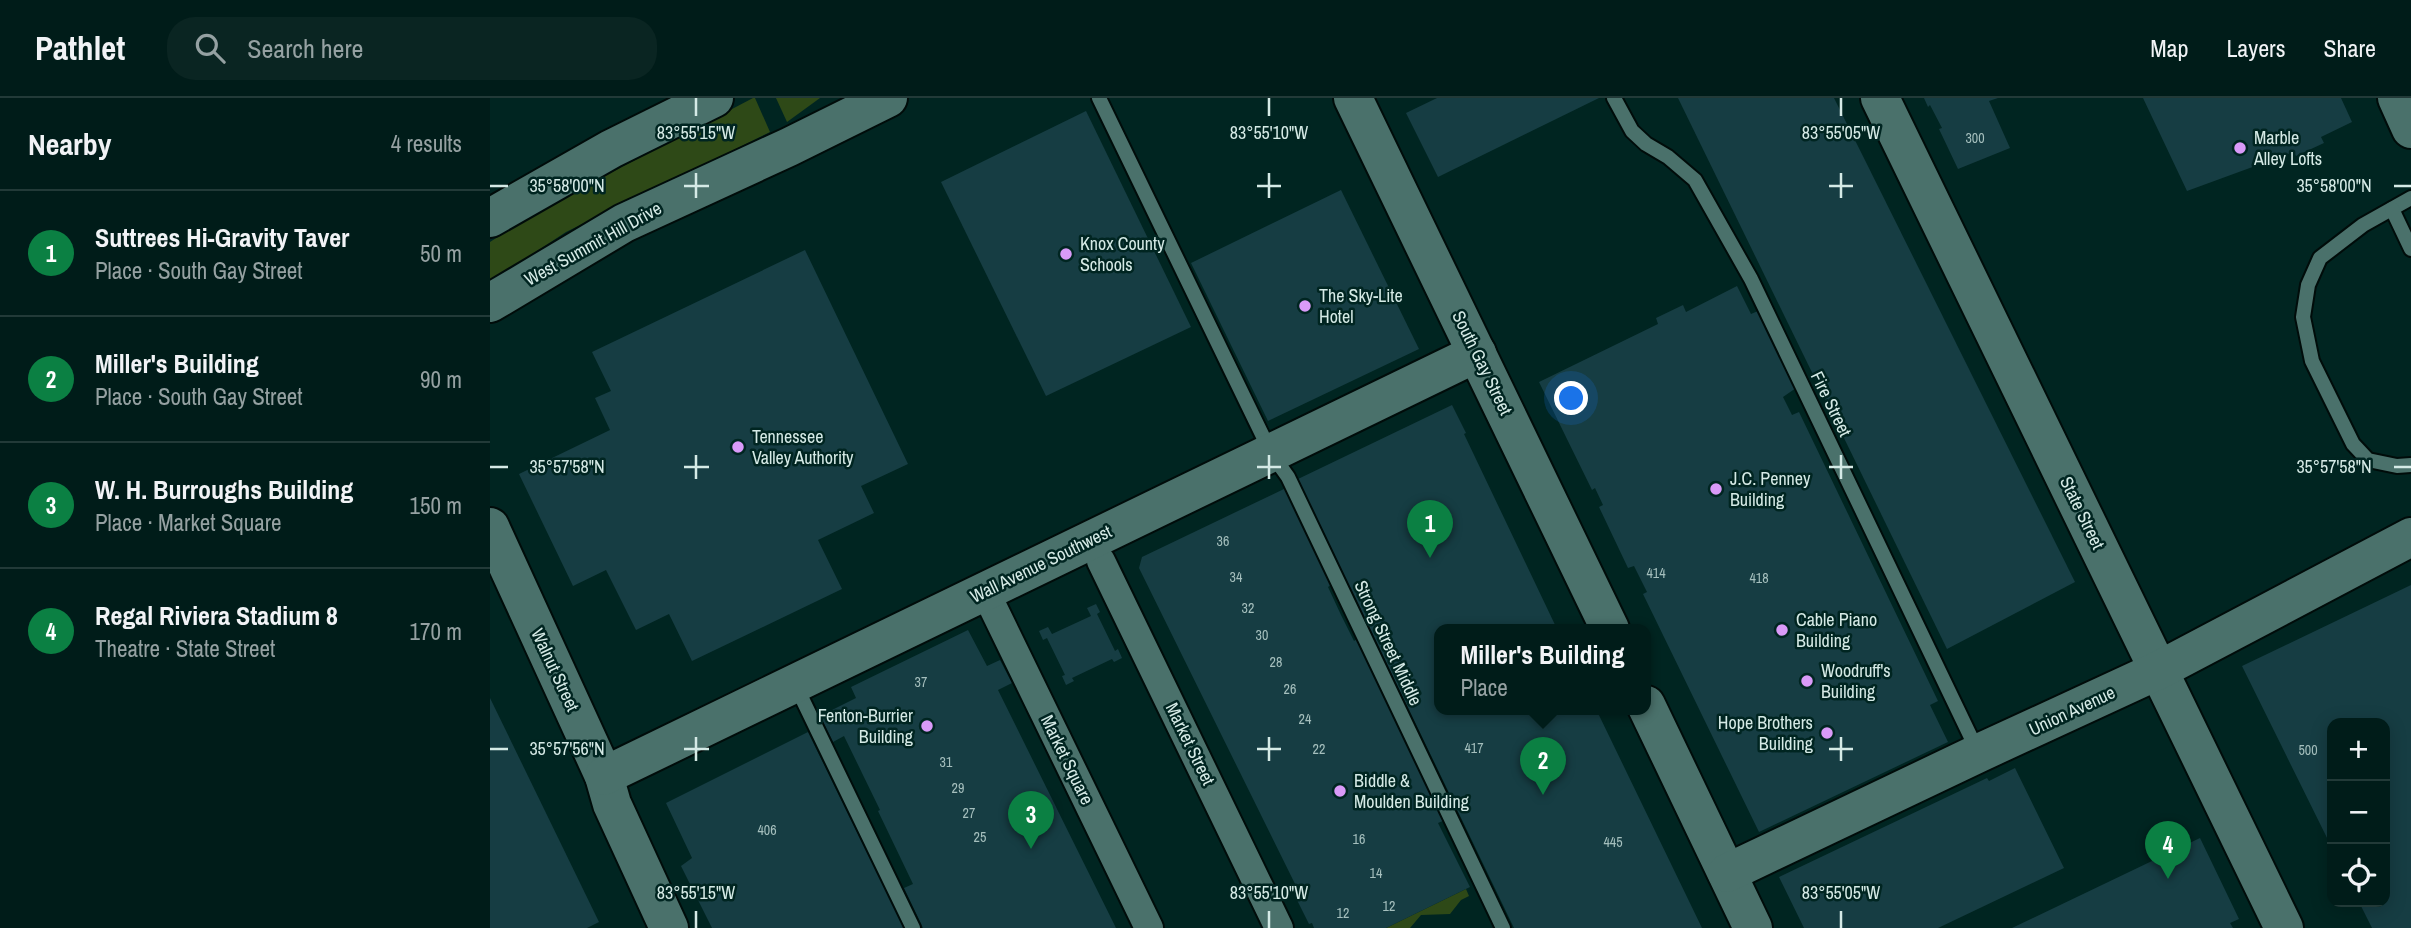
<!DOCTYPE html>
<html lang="en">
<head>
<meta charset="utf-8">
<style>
	:root { --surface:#001c19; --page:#0a2522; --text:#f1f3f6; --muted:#95a1a2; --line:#223a38; --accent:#0b8043 }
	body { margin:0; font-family:"Archivo Narrow",sans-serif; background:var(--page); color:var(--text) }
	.controls { position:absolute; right:21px; bottom:21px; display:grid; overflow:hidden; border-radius:14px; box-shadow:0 4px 18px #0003 }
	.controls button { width:63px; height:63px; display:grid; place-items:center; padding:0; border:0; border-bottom:2px solid var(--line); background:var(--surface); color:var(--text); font:35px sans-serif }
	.you { position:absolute; left:1082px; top:301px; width:24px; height:24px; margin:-18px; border:5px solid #fff; border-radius:50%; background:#1a73e8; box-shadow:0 0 0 10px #1a73e833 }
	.badge { display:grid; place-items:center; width:46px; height:46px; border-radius:50%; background:var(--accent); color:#fff; font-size:23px; font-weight:700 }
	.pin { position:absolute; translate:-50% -58px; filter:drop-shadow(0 2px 4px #0008) }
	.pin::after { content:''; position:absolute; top:37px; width:24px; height:21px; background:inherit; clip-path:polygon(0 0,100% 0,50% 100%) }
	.popup { position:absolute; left:944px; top:526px; width:217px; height:91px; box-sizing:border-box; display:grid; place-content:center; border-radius:14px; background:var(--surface); filter:drop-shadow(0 2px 5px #0005); font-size:23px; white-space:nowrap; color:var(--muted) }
	.popup b { font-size:26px; color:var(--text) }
	.popup::after { content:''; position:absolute; left:50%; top:100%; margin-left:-14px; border:14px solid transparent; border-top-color:var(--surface) }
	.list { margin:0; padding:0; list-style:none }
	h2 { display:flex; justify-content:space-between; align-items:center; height:91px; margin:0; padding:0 28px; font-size:30px }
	h2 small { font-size:23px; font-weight:400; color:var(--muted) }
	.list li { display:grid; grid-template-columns:46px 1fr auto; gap:21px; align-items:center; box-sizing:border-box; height:126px; padding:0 28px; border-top:2px solid var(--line) }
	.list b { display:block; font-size:26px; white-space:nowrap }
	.list p { margin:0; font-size:23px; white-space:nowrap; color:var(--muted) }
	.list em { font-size:23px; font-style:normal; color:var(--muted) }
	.icon { flex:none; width:38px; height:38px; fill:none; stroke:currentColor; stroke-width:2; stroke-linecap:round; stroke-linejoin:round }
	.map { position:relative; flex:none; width:1921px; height:830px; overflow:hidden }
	header { display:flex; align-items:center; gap:42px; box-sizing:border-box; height:98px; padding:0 35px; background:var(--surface); border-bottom:2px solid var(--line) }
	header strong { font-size:33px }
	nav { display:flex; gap:38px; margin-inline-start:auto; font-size:24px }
	.search { width:490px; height:63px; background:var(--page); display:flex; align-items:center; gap:18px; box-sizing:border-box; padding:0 24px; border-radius:28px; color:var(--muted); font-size:26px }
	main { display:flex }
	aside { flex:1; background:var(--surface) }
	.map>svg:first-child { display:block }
</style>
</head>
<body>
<header>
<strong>Pathlet</strong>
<div class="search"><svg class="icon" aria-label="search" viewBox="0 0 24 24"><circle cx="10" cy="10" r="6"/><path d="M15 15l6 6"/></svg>Search here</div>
<nav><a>Map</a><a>Layers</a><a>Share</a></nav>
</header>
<main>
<aside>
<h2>Nearby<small>4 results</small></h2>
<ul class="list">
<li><span class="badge">1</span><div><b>Suttrees Hi-Gravity Taver</b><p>Place · South Gay Street</p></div><em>50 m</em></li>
<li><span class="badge">2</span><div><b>Miller's Building</b><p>Place · South Gay Street</p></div><em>90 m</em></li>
<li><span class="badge">3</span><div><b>W. H. Burroughs Building</b><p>Place · Market Square</p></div><em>150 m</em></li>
<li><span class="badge">4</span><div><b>Regal Riviera Stadium 8</b><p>Theatre · State Street</p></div><em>170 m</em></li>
</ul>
</aside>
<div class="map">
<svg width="1921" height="830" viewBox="0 0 1921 830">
	<rect width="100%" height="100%" fill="#002521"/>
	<g fill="#2e4917">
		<polygon points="263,0 265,0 280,34 76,134 0,184 0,144 48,113"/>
		<polygon points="286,0 330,0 297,24"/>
		<polygon points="976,791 979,798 971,802 960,816 931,817 920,830 896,830"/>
	</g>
	<g fill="#163d43">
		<polygon points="947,0 1109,0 948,79 916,15"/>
		<polygon points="1188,0 1344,0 1585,484 1457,551"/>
		<polygon points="1434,0 1508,0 1499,3 1520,50 1468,71 1449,31 1452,30 1440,7 1438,9"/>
		<polygon points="1653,0 1851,0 1862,24 1831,39 1834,45 1806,58 1804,55 1801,55 1697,93"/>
		<polygon points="596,13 701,229 556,298 451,84"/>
		<polygon points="851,92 929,251 778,323 701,165"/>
		<polygon points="315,152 418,366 371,388 384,415 328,442 352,491 202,563 179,516 146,532 116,472 83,488 29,376 120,332 105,300 121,293 102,254"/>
		<polygon points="1247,188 1261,216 1268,213 1306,290 1293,299 1302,317 1309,314 1448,603 1440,607 1458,644 1269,734 1153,496 1157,494 1144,468 1138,470 1109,409 1113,407 1105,390 1102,392 1049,284 1168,226 1166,220 1193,207 1196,214"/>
		<polygon points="962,307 976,335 974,336 1067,531 950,531 950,611 1106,611 1212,830 1024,830 808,381"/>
		<polygon points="796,390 842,486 838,489 851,517 864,543 867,541 955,722 948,725 980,789 896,830 824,830 822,825 819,826 804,796 809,794 649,470 652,459"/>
		<polygon points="1921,487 1921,830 1882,830 1869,804 1895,804 1895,625 1842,625 1842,750 1752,568"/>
		<polygon points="606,506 610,514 607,516 625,553 628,551 632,560 624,564 622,561 582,580 584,583 576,587 572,578 575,577 557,540 553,542 549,533 558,529 562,536 601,518 597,510"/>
		<polygon points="478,532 497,568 510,562 522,585 508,592 626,830 433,830 414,790 423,786 388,713 390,712 354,638 343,644 330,618 366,600 361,589"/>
		<polygon points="0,600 109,824 97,830 0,830"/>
		<polygon points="318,634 414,830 222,830 191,768 202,760 176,705"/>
		<polygon points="1525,670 1574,770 1448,830 1314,830 1289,779 1497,680 1499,683"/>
		<polygon points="1710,740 1749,821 1740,825 1743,830 1522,830"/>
	</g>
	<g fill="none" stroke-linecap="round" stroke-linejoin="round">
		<defs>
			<g id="lane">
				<polyline points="609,0 781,355 798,379 1013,830"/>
				<polyline points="1124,0 1142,33 1156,46 1178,59 1205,82 1261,181 1488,654"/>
				<polyline points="1921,100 1873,127 1830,160 1818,187 1813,219 1822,263 1863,346 1878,362 1907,368 1921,367"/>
				<polyline points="1902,111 1921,151"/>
				<polyline points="305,586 423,830"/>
			</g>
			<g id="street">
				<polyline points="611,463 789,830"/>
				<polyline points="495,493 659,830"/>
			</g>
			<g id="secondary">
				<polyline points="863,0 1120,531"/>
				<polyline points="1390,0 1794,830"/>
				<polyline points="1907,0 1921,31"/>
				<polyline points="0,120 121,51 224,0"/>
				<polyline points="0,205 134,125 299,49 398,0"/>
				<polyline points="0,429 114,678 122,706 179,830"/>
				<polyline points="1156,607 1263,830"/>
				<polyline points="114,678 987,255"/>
				<polyline points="1237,775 1489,655 1669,572 1921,439"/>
			</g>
		</defs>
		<use href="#lane" stroke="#000c0a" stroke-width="18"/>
		<use href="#street" stroke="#000c0a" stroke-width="32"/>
		<use href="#secondary" stroke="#000c0a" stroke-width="42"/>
		<use href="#lane" stroke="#4a716b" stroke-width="14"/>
		<use href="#street" stroke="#4a716b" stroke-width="28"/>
		<use href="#secondary" stroke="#4a716b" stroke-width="38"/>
	</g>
	<path fill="none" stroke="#d5eae6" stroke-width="2.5" d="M206 0V18M779 0V18M1351 0V18M206 75V100M779 75V100M1351 75V100M0 88H18M194 88H219M767 88H791M1339 88H1363M1904 88H1921M206 357V381M779 357V381M1351 357V381M0 369H18M194 369H219M767 369H791M1339 369H1363M1904 369H1921M206 639V663M779 639V663M1351 639V663M0 651H18M194 651H219M767 651H791M1339 651H1363M206 813V830M779 813V830M1351 813V830"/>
	<g fill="#d99af8" stroke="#002521" stroke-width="2.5">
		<circle cx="1750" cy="50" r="7"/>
		<circle cx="576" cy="156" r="7"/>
		<circle cx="815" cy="208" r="7"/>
		<circle cx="248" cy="349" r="7"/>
		<circle cx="1226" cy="391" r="7"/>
		<circle cx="1292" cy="532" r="7"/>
		<circle cx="1317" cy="583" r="7"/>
		<circle cx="437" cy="628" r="7"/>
		<circle cx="1337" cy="635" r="7"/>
		<circle cx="850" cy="693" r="7"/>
	</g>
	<g text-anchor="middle" stroke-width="5" stroke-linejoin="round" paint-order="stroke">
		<g font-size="14" fill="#a5bfbd">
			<text x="1485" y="45">300</text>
			<text x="733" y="448">36</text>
			<text x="1166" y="480">414</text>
			<text x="746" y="484">34</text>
			<text x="1269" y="485">418</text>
			<text x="758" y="515">32</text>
			<text x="772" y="542">30</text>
			<text x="786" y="569">28</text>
			<text x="431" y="589">37</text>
			<text x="800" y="596">26</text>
			<text x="815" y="626">24</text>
			<text x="984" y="655">417</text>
			<text x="829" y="656">22</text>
			<text x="1818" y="657">500</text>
			<text x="456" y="669">31</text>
			<text x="468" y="695">29</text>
			<text x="479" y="720">27</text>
			<text x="277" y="737">406</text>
			<text x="490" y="744">25</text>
			<text x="869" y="746">16</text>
			<text x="1123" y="749">445</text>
			<text x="886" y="780">14</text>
			<text x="899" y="813">12</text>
			<text x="853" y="820">12</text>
		</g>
		<g font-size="18" fill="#d5eae6" stroke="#002521" text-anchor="start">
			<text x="1764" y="46">Marble<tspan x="1764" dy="21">Alley Lofts</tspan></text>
			<text x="590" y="152">Knox County<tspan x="590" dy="21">Schools</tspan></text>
			<text x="829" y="204">The Sky-Lite<tspan x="829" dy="21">Hotel</tspan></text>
			<text x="262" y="345">Tennessee<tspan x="262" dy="21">Valley Authority</tspan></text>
			<text x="1240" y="387">J.C. Penney<tspan x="1240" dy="21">Building</tspan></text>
			<text x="1306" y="528">Cable Piano<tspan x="1306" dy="21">Building</tspan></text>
			<text x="1331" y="579">Woodruff's<tspan x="1331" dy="21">Building</tspan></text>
			<text x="423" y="624" text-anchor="end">Fenton-Burrier<tspan x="423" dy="21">Building</tspan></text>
			<text x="1323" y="631" text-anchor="end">Hope Brothers<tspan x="1323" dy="21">Building</tspan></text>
			<text x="864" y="689">Biddle &amp;<tspan x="864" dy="21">Moulden Building</tspan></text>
		</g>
		<g font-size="18" fill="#d5eae6" stroke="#002521">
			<text transform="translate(103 146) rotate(-29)" y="6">West Summit Hill Drive</text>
			<text transform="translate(992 265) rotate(64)" y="6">South Gay Street</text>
			<text transform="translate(1341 306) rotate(64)" y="6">Fire Street</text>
			<text transform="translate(1592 415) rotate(64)" y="6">State Street</text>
			<text transform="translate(551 466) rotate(-26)" y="6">Wall Avenue Southwest</text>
			<text transform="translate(898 545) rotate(65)" y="6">Strong Street Middle</text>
			<text transform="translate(65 572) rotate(65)" y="6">Walnut Street</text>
			<text transform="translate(1582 613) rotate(-25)" y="6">Union Avenue</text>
			<text transform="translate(700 646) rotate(64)" y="6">Market Street</text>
			<text transform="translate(577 662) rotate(64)" y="6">Market Square</text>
		</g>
	</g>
	<g font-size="18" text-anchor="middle" fill="#d5eae6" stroke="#002521" stroke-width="5" stroke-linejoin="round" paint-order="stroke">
		<text x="206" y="41">83°55'15"W</text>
		<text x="779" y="41">83°55'10"W</text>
		<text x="1351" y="41">83°55'05"W</text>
		<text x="77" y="94">35°58'00"N</text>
		<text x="1844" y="94">35°58'00"N</text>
		<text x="77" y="375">35°57'58"N</text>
		<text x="1844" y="375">35°57'58"N</text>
		<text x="77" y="657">35°57'56"N</text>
		<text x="206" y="801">83°55'15"W</text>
		<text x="779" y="801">83°55'10"W</text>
		<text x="1351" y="801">83°55'05"W</text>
	</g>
</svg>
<div class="controls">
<button>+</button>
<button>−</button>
<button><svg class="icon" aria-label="locate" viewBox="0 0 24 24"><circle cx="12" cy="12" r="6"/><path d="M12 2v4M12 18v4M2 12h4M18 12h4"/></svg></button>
</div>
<div class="you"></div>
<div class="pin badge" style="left:940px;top:460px">1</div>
<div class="pin badge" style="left:1053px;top:697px">2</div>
<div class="popup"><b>Miller's Building</b>Place</div>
<div class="pin badge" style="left:541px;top:751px">3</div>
<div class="pin badge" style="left:1678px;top:781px">4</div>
</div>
</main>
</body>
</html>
